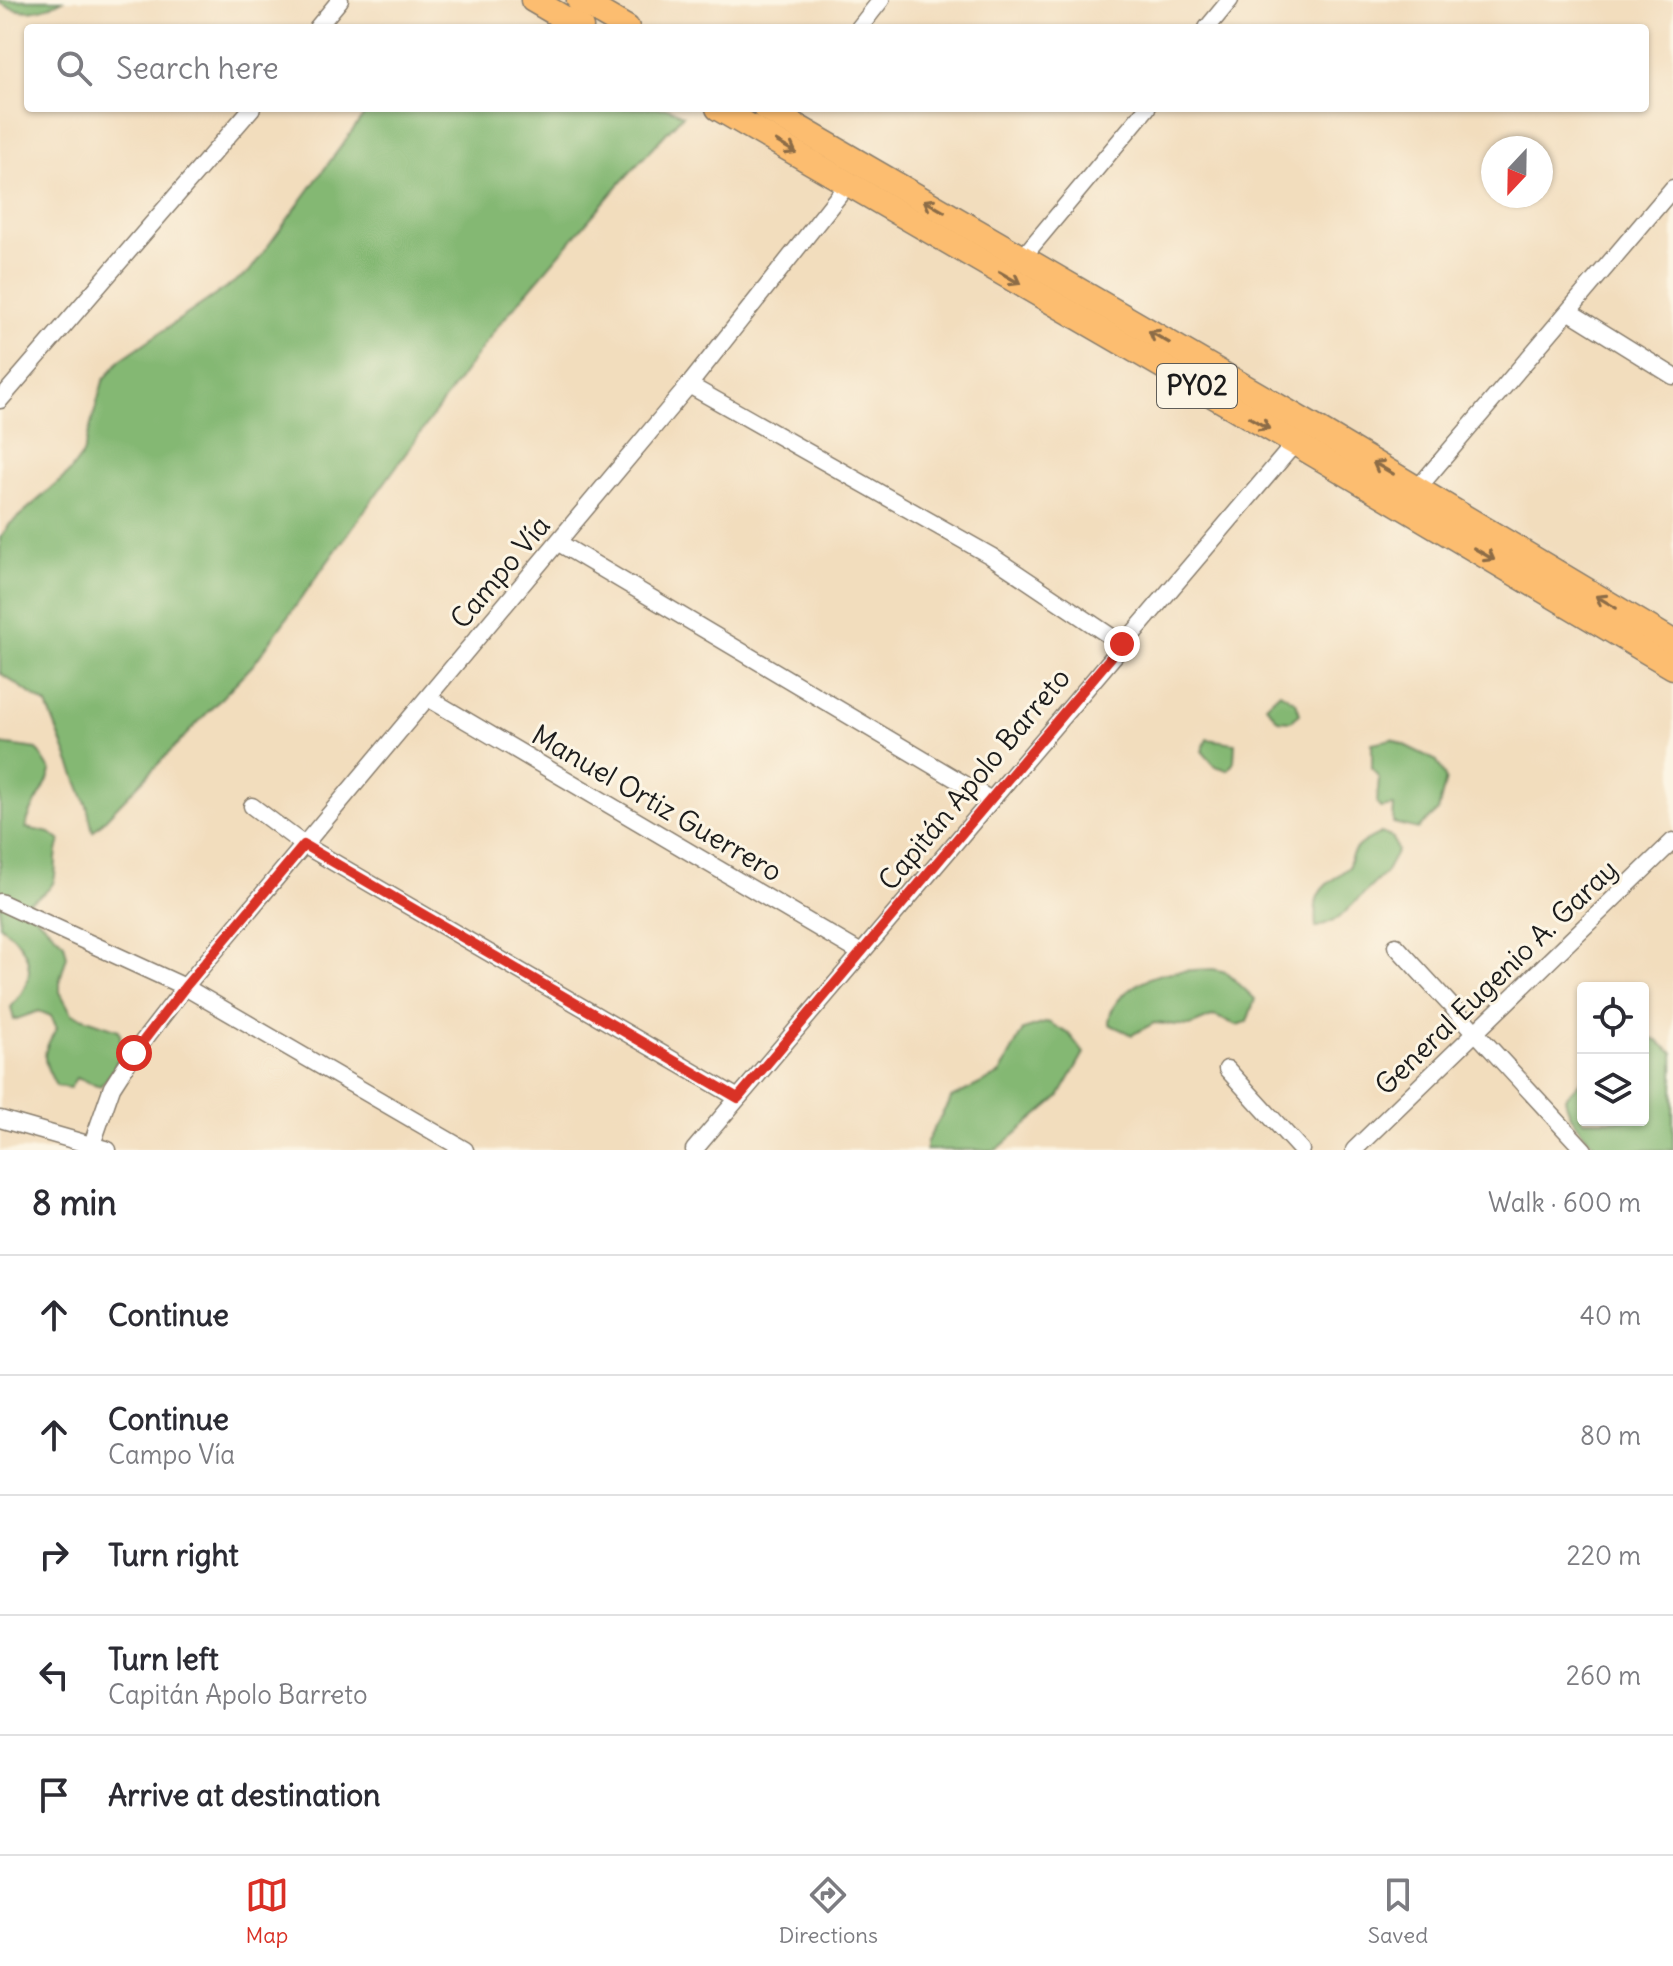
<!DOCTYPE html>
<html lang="en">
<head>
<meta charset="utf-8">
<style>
	:root { --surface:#fff; --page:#f2f2f3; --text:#2b2b33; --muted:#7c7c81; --line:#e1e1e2; --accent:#d93025 }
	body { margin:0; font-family:Delius,sans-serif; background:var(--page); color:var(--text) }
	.controls { position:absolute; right:24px; bottom:24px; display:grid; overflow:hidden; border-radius:8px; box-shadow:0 2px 6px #0004 }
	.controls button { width:72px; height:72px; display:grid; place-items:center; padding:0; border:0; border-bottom:2px solid var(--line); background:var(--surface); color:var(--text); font:40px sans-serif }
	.compass { position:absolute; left:1481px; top:136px; width:72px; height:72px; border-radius:50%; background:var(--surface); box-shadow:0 2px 6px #0004; rotate:202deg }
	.stop { position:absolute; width:24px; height:24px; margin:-18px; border:6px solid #d93025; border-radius:50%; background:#fff }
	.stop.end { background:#d93025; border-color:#fff; box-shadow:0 2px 8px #0008 }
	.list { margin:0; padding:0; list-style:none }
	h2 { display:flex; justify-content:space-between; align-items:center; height:104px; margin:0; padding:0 32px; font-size:34px }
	h2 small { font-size:26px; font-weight:400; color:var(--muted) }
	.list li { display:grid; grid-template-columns:52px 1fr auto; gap:24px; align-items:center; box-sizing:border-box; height:120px; padding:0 32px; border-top:2px solid var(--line) }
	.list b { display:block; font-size:30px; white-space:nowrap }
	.list p { margin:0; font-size:26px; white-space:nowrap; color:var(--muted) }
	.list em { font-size:26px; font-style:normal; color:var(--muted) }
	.icon { flex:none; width:44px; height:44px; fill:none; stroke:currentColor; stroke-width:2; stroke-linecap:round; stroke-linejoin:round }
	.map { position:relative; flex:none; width:1673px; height:1150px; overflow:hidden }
	.search { position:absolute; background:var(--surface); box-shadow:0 2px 6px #0004; left:24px; right:24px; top:24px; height:88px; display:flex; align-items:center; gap:20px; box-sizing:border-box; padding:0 28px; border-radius:8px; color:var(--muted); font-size:30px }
	.sheet { height:704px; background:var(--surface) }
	nav { display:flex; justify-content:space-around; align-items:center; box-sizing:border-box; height:112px; border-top:2px solid var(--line); background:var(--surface); font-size:22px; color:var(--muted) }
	nav a { display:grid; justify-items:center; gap:4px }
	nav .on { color:var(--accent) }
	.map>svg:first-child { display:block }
</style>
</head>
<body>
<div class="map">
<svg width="1673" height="1150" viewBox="0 0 1673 1150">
	<rect width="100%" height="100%" fill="#fcf5e5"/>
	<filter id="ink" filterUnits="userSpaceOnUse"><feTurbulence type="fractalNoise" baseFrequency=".0125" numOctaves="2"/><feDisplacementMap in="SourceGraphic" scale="16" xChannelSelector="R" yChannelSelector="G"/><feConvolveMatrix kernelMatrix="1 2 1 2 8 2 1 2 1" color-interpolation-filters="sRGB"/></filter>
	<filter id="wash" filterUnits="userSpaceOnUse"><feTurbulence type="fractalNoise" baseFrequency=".006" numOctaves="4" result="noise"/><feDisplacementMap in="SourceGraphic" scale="32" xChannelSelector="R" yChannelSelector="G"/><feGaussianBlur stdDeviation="1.8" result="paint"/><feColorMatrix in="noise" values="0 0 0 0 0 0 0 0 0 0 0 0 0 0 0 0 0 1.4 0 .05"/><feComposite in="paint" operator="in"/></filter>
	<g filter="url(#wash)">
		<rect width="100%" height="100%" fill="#f2ddbd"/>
		<g fill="#84b873" stroke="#506a48" stroke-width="2">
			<path d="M0 0H63C42 12 22 15 0 3Z"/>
			<polygon points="369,108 668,108 683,115 622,181 497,327 253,665 93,832 87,806 47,705 0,673 0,538 10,524 68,474 83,454 103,381 120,360 249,272"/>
			<polygon points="1280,692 1296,702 1300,714 1291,721 1278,720 1266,705"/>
			<polygon points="1207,739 1235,743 1234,761 1228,770 1215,766 1202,751"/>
			<polygon points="1392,739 1437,761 1446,779 1438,811 1418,829 1393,823 1394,806 1380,808 1377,803 1379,778 1372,768 1372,743"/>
			<path d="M0 744 37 749 51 771C46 792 29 806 26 828L50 833 60 841C48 871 70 883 28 902V909L64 943 67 956 60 979V992L72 1014 119 1030C125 1050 115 1072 100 1086L76 1078 70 1088 56 1086C42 1059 40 1054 57 1028L51 1016 39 1011 14 1020 11 1007C31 984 37 964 15 938 11 933 4 930 0 925Z"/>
			<path d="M1381 833 1393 838 1397 851 1385 873 1339 918 1316 928C1313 889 1320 890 1349 867 1351 846 1363 842 1381 833Z"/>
			<path d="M1213 969 1226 972 1255 999 1247 1022 1237 1025 1214 1016 1190 1026 1154 1023 1132 1035 1109 1024C1109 999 1139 980 1161 974 1178 970 1197 970 1213 969Z"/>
			<polygon points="1048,1022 1069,1034 1084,1053 1059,1097 999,1148 995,1150 926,1150 926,1143 951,1098 1000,1074 1023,1030"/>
			<path d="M1643 1036 1655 1039 1673 1053V1150H1600C1584 1135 1569 1120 1565 1098L1583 1078V1120H1643Z"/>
		</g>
	</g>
	<g filter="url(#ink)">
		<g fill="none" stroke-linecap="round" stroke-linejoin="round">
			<defs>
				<g id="minor">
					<polyline points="317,28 340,0"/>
					<polyline points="859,28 881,0"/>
					<polyline points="1207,28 1230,0"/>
					<polyline points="1022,258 1147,108"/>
					<polyline points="1570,312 1673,376"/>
					<polyline points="689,385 991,556 1122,644"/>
					<polyline points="0,400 252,108"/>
					<polyline points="1418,488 1673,188"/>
					<polyline points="559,543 991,800"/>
					<polyline points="428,698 861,953"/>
					<polyline points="252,806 304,845 738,1098"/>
					<polyline points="0,902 185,987 465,1150"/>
					<polyline points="1396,946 1584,1150"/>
					<polyline points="1227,1069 1301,1150"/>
					<polyline points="0,1119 108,1150"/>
					<polyline points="90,1150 112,1087 134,1053 185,987 689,385 848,184"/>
					<polyline points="694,1150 1295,443"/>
					<polyline points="1354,1150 1673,841"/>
				</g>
				<g id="highway">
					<polyline points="533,0 581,28"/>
					<polyline points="579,0 627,28"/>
					<polyline points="718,108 1295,443 1673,667"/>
					<polyline points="765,108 1319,430 1673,642"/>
				</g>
			</defs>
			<use href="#minor" stroke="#877c6c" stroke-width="19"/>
			<use href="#highway" stroke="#877c6c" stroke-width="27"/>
			<use href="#minor" stroke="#fff" stroke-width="16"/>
			<use href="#highway" stroke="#fcbd6f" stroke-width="24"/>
		</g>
		<defs><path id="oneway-shaft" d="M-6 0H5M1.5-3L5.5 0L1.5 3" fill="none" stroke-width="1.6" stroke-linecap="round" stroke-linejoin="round" transform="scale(2)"/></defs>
		<g stroke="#8c6c46">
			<use href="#oneway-shaft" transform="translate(786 147) rotate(30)"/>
			<use href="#oneway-shaft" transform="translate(934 206) rotate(-150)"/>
			<use href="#oneway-shaft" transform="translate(1010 278) rotate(30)"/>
			<use href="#oneway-shaft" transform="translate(1159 337) rotate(-150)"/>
			<use href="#oneway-shaft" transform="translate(1259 423) rotate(30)"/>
			<use href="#oneway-shaft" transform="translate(1383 468) rotate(-150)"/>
			<use href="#oneway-shaft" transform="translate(1484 554) rotate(30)"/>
			<use href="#oneway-shaft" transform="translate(1606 602) rotate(-149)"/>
		</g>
	</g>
	<g fill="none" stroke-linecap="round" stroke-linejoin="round" filter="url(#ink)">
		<polyline stroke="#d93025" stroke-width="10" points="134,1053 185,987 304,845 738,1098 1122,644"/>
	</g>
	<g text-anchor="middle" stroke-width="6" stroke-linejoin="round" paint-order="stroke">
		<rect fill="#fcf5e5" stroke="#5f5d58" stroke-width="2" x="1157" y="364" width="80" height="44" rx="6"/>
		<g font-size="26" font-weight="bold" fill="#1c1c1c">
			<text x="1197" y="395">PY02</text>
		</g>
		<g font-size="28" fill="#1c1c1c" stroke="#fcf5e5">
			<text transform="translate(500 572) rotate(-50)" y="10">Campo Vía</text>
			<text transform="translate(974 779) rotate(-50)" y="10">Capitán Apolo Barreto</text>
			<text transform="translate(657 803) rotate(30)" y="10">Manuel Ortiz Guerrero</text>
			<text transform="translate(1496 977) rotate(-44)" y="10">General Eugenio A. Garay</text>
		</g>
	</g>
</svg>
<div class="controls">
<button><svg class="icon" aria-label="locate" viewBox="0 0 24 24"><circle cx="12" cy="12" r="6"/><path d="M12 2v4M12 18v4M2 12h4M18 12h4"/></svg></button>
<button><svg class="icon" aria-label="layers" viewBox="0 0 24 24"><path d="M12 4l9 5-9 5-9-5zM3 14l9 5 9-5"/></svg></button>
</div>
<svg class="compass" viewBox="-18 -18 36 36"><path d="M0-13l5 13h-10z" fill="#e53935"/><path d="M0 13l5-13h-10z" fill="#7c7c81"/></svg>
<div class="stop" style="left:134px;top:1053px"></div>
<div class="stop end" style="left:1122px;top:644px"></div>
<div class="search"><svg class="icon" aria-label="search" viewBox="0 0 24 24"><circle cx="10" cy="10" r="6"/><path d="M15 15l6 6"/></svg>Search here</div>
</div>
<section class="sheet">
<h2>8 min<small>Walk · 600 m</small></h2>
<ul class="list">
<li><svg class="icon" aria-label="ahead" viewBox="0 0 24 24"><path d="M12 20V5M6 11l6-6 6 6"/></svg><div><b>Continue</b></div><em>40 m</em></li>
<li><svg class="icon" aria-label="ahead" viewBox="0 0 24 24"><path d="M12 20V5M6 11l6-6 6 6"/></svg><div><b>Continue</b><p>Campo Vía</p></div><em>80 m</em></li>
<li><svg class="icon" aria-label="right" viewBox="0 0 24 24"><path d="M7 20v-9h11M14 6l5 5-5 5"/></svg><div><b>Turn right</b></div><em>220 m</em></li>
<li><svg class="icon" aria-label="left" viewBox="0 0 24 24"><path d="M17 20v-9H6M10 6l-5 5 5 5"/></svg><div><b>Turn left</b><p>Capitán Apolo Barreto</p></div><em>260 m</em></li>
<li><svg class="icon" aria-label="arrive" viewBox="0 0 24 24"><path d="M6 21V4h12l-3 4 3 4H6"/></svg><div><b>Arrive at destination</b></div></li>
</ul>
</section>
<nav>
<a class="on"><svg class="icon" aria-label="map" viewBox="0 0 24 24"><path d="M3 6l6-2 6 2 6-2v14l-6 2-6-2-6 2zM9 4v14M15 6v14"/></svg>Map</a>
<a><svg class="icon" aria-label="directions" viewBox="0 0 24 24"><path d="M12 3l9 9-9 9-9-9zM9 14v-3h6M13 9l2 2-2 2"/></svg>Directions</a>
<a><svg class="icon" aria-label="saved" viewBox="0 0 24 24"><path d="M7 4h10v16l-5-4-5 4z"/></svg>Saved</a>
</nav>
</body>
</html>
